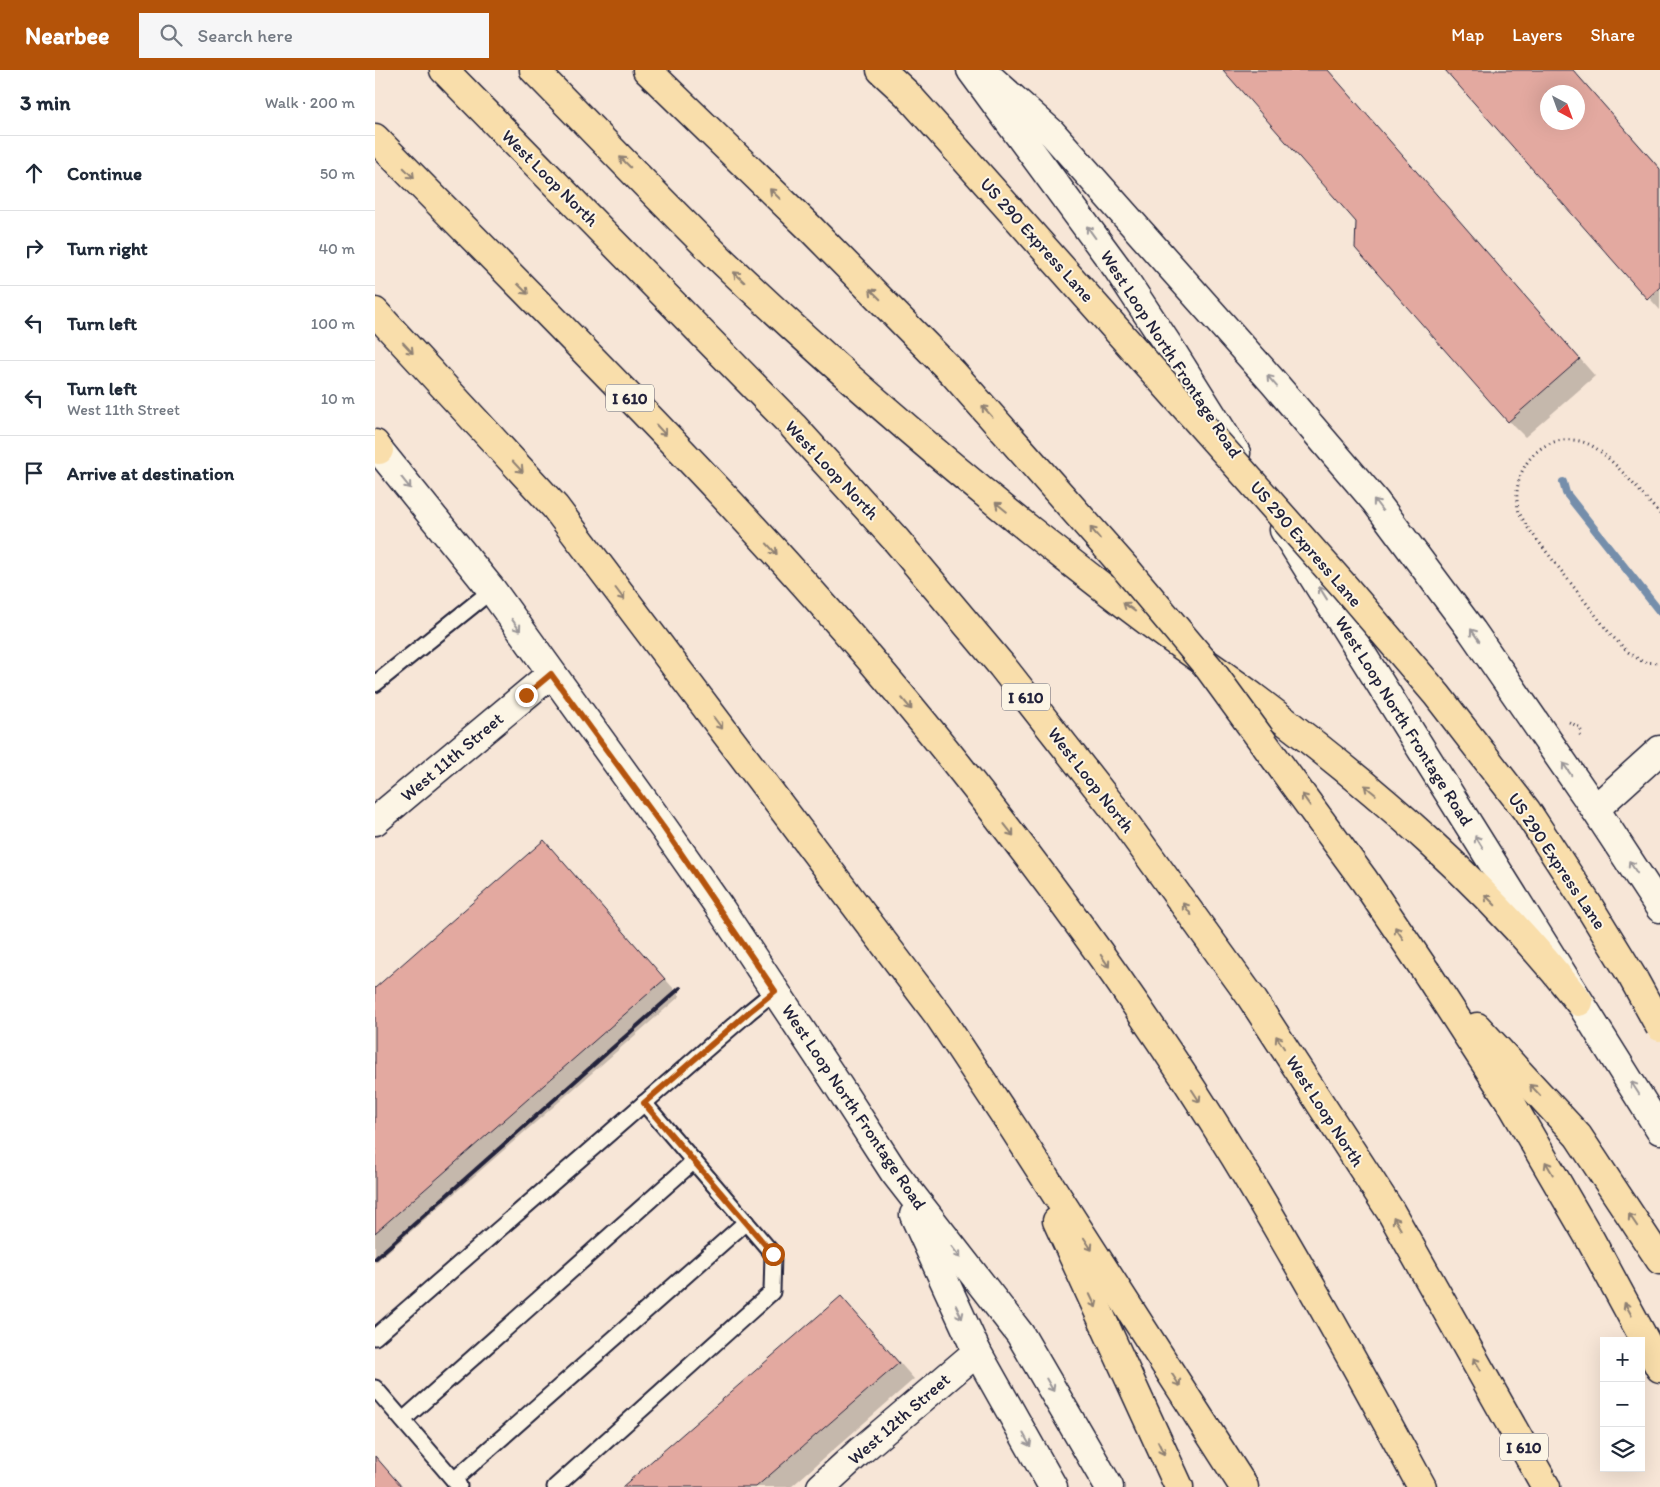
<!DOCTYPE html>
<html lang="en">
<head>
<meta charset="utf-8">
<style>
	:root { --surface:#fff; --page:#f6f6f7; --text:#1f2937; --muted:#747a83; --line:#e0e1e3; --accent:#b45309 }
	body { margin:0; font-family:Itim,sans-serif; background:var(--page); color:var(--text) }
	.controls { position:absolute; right:15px; bottom:15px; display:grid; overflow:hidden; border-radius:0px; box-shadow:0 5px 20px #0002 }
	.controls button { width:45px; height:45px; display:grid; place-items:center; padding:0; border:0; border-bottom:1px solid var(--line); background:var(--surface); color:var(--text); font:25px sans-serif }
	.compass { position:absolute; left:1165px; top:15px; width:45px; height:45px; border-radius:50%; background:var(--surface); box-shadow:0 5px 20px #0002; rotate:139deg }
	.stop { position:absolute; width:15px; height:15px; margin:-11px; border:4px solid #b45309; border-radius:50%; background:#fff }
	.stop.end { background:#b45309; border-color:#fff; box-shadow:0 1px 5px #0008 }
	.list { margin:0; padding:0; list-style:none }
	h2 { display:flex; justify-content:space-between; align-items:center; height:65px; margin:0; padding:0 20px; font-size:21px }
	h2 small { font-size:16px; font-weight:400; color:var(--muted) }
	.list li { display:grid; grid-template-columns:32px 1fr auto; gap:15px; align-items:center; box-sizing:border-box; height:75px; padding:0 20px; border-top:1px solid var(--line) }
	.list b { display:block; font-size:19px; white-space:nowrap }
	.list p { margin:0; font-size:16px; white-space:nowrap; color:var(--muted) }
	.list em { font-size:16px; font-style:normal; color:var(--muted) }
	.icon { flex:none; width:28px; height:28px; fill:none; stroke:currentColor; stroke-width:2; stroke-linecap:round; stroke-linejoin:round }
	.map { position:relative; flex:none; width:1285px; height:1417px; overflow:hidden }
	header { display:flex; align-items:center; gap:30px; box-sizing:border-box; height:70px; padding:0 25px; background:var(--accent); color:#fff }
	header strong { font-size:24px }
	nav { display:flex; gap:28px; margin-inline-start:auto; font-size:18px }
	.search { width:350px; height:45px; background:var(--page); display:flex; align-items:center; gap:12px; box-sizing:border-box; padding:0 18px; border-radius:0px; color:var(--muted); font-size:19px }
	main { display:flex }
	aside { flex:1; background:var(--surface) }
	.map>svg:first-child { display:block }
</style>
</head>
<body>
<header>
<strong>Nearbee</strong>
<div class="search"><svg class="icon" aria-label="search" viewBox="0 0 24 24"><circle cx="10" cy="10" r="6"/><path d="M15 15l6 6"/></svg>Search here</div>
<nav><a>Map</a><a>Layers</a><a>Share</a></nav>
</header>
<main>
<aside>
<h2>3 min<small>Walk · 200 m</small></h2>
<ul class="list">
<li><svg class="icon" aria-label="ahead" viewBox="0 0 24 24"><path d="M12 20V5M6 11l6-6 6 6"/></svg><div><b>Continue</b></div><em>50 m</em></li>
<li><svg class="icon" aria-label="right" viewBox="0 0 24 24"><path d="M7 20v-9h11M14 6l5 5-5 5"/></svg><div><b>Turn right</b></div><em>40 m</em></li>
<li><svg class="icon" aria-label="left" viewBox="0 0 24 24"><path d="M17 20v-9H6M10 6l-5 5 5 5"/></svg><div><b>Turn left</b></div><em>100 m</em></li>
<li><svg class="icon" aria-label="left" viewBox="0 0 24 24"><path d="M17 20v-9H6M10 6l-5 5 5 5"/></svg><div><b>Turn left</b><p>West 11th Street</p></div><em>10 m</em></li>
<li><svg class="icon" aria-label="arrive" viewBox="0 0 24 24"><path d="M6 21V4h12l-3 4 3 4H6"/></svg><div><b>Arrive at destination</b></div></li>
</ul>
</aside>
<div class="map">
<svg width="1285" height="1417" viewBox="0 0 1285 1417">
	<rect width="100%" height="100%" fill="#f7e6d7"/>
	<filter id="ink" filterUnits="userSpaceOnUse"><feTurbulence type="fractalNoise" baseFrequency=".02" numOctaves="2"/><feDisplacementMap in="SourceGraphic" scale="10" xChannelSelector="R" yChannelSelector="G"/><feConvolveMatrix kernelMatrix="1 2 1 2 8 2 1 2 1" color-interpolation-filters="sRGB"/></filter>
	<g filter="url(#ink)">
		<g fill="#0003" fill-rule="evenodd">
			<polygon points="850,0 953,0 1220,306 1150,367 1134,351 983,151"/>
			<path d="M1072 0H1197L1207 10 1285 98V240ZM1172 22H1202V52H1172Z"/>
			<polygon points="169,772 185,788 305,926 0,1193 0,920"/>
			<polygon points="466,1228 482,1244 539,1309 416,1417 249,1417"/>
			<polygon points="0,1386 27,1417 0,1417"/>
		</g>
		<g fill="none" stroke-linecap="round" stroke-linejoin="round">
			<polyline stroke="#748eab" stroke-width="8" points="1188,412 1191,423 1285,542"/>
		</g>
		<g fill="#e3a9a0" stroke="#22223b" fill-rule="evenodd">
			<polygon points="848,0 953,0 1205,289 1133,352 980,178 981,152"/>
			<path d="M1070 0H1198L1285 99V217L1272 229ZM1172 22H1202V52H1172Z"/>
			<polygon points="169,770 290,909 0,1163 0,918"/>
			<polygon points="466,1226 524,1293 381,1417 247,1417"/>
			<polygon points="0,1386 27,1417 0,1417"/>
		</g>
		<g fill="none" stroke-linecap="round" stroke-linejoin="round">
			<defs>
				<g id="service">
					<polyline points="0,614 117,520"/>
					<polyline points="0,1267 374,942 400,921"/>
					<polyline points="0,1318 84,1416"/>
					<polyline points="28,1350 319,1091"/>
					<polyline points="79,1410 371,1152"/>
					<polyline points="180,1417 397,1222 398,1184 269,1033"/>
				</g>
				<g id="minor">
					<polyline points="1220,739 1285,680"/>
					<polyline points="0,751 176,604"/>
				</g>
				<polyline id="tertiary" points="446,1417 483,1383 602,1282"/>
				<g id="secondary">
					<polyline points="596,0 742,198 793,275 861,383"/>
					<polyline points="614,7 677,63 899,313 1000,431 1097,561 1220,739 1285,838"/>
					<polyline points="0,375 117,520 288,757 345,838 464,1017 519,1102 645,1264 734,1417"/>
					<polyline points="909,460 1285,1060"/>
					<polyline points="539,1145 602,1282 678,1417"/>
				</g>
				<g id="motorway">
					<polyline points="69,0 418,356 522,471 627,596 751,754 876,927 1016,1142 1171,1417"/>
					<path d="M159 0C220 62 280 125 342 186 442 282 547 373 655 460 692 489 729 519 767 547 804 575 844 601 881 629 999 718 1113 815 1204 932"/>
					<polyline points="272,0 435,158 578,303 752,500"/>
					<polyline points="506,0 532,24 582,80"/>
					<path d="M0 68C199 271 404 470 581 693 681 819 776 950 860 1087 926 1195 987 1306 1047 1417"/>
					<polyline points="0,242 180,437 564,946 639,1059 869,1417"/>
					<polyline points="0,374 4,380"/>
					<polyline points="1052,903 1136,1033 1215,1169 1285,1298"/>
					<polyline points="1102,957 1203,1066 1285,1190"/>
					<polyline points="682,1151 804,1417"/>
				</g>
			</defs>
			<use href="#service" stroke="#22223b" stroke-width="19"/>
			<use href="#minor" stroke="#22223b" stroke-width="31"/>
			<use href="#tertiary" stroke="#22223b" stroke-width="31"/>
			<use href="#secondary" stroke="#22223b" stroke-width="31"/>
			<use href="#motorway" stroke="#22223b" stroke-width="31"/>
			<g stroke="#22223b" stroke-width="3" stroke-dasharray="1 4" stroke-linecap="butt">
				<path d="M1285 444C1268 426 1233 381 1211 373 1170 358 1135 397 1143 438 1144 445 1150 452 1153 458L1236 565 1253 582 1268 592 1285 593"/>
				<polyline points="1194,652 1206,658 1205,668"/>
			</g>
			<use href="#service" stroke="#fcf5e5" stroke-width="15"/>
			<use href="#minor" stroke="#fcf5e5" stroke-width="28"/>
			<use href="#tertiary" stroke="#fcf5e5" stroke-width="28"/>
			<use href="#secondary" stroke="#fcf5e5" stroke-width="28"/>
			<use href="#motorway" stroke="#f9deab" stroke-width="28"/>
			<polyline stroke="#22223b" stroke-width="4" points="0,1189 305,918"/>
			<defs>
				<g id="motorway-bridge">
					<polyline points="582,80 969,516 1062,625 1151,740 1215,838 1258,908 1285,957"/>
					<polyline points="752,500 834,598 989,810 1052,903"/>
				</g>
			</defs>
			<use href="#motorway-bridge" stroke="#22223b" stroke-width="31" stroke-linecap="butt"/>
			<use href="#motorway-bridge" stroke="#f9deab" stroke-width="28"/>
		</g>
		<defs><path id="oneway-shaft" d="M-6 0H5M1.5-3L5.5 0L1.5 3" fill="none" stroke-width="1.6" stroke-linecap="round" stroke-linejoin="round" transform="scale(1.25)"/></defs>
		<g stroke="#8e8073">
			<use href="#oneway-shaft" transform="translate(250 92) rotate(-135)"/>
			<use href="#oneway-shaft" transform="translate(34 103) rotate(45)"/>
			<use href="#oneway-shaft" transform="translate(400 124) rotate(-136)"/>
			<use href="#oneway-shaft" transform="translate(364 207) rotate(-137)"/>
			<use href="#oneway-shaft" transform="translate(148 219) rotate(45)"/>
			<use href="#oneway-shaft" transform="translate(500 224) rotate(-135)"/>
			<use href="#oneway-shaft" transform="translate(33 278) rotate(47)"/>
			<use href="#oneway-shaft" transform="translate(612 341) rotate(-132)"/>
			<use href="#oneway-shaft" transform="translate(286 360) rotate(47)"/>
			<use href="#oneway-shaft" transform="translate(143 397) rotate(47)"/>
			<use href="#oneway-shaft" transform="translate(626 437) rotate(-141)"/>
			<use href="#oneway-shaft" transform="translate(720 463) rotate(-130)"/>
			<use href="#oneway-shaft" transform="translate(397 479) rotate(47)"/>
			<use href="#oneway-shaft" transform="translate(245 524) rotate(53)"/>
			<use href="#oneway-shaft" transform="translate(754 537) rotate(-144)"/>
			<use href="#oneway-shaft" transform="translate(532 634) rotate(50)"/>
			<use href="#oneway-shaft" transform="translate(343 653) rotate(53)"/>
			<use href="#oneway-shaft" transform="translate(995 720) rotate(-140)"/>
			<use href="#oneway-shaft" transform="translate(931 730) rotate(-126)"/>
			<use href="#oneway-shaft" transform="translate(634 760) rotate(52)"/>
			<use href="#oneway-shaft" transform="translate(1115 830) rotate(-135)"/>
			<use href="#oneway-shaft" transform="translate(812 839) rotate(-126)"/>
			<use href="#oneway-shaft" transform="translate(1024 863) rotate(-124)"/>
			<use href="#oneway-shaft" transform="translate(730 891) rotate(55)"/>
			<use href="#oneway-shaft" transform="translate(905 972) rotate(-123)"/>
			<use href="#oneway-shaft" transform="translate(1160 1020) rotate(-133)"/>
			<use href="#oneway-shaft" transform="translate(821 1026) rotate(57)"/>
			<use href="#oneway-shaft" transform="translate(1174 1098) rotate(-120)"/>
			<use href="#oneway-shaft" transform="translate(1258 1150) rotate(-124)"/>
			<use href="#oneway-shaft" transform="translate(1022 1153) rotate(-120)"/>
			<use href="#oneway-shaft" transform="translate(713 1174) rotate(57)"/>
			<use href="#oneway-shaft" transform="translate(718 1231) rotate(65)"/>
			<use href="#oneway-shaft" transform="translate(1253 1239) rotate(-119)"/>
			<use href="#oneway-shaft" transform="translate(1102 1294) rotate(-120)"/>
			<use href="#oneway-shaft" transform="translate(801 1310) rotate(57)"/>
			<use href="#oneway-shaft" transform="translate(786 1378) rotate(65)"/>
		</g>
		<g stroke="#9a9698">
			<use href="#oneway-shaft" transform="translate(716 162) rotate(-126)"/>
			<use href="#oneway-shaft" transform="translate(897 311) rotate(-131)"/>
			<use href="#oneway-shaft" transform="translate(31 413) rotate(51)"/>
			<use href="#oneway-shaft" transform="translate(1003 435) rotate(-127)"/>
			<use href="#oneway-shaft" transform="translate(948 523) rotate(-122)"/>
			<use href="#oneway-shaft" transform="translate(141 555) rotate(55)"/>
			<use href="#oneway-shaft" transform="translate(1100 565) rotate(-125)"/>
			<use href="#oneway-shaft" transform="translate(1192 699) rotate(-125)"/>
			<use href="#oneway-shaft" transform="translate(1104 772) rotate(-122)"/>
			<use href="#oneway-shaft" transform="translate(1258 797) rotate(-123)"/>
			<use href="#oneway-shaft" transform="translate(1260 1018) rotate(-123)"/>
			<use href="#oneway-shaft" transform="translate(581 1182) rotate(52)"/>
			<use href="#oneway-shaft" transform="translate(584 1242) rotate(65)"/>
			<use href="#oneway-shaft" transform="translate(675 1315) rotate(60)"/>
			<use href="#oneway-shaft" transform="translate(652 1370) rotate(61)"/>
		</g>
	</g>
	<g fill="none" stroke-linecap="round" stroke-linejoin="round" filter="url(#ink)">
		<polyline stroke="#b45309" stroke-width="6" points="151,625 176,604 288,757 400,921 374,942 269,1033 398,1184"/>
	</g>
	<g text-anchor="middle" stroke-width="4" stroke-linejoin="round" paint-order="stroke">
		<g fill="#fcf5e5" stroke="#63616e" stroke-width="1">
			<rect x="231" y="314.5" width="48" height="27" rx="4"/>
			<rect x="627" y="613.5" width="48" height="27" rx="4"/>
			<rect x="1125" y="1363.5" width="48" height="27" rx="4"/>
		</g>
		<g font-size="16" font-weight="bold" fill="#22223b">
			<text x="255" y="334">I 610</text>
			<text x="651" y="633">I 610</text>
			<text x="1149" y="1383">I 610</text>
		</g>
		<g font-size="18" fill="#22223b" stroke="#fcf5e5">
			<text transform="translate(175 108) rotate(45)" y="6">West Loop North</text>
			<text transform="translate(662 170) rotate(48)" y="6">US 290 Express Lane</text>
			<text transform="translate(796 284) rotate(57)" y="6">West Loop North Frontage Road</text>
			<text transform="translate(457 400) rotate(47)" y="6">West Loop North</text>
			<text transform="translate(931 474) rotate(49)" y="6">US 290 Express Lane</text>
			<text transform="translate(1029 651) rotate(58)" y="6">West Loop North Frontage Road</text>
			<text transform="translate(77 687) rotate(-40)" y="6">West 11th Street</text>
			<text transform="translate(716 710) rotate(52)" y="6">West Loop North</text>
			<text transform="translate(1182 791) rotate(56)" y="6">US 290 Express Lane</text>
			<text transform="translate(479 1037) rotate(56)" y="6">West Loop North Frontage Road</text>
			<text transform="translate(950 1041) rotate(57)" y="6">West Loop North</text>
			<text transform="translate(524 1349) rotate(-41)" y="6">West 12th Street</text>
		</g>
	</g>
</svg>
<div class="controls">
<button>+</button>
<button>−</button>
<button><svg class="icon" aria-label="layers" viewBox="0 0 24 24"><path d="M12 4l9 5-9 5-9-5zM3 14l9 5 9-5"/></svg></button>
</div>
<svg class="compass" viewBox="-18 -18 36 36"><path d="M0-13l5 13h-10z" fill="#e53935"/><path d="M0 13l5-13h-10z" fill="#747a83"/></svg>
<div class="stop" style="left:398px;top:1184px"></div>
<div class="stop end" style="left:151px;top:625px"></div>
</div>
</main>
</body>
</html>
